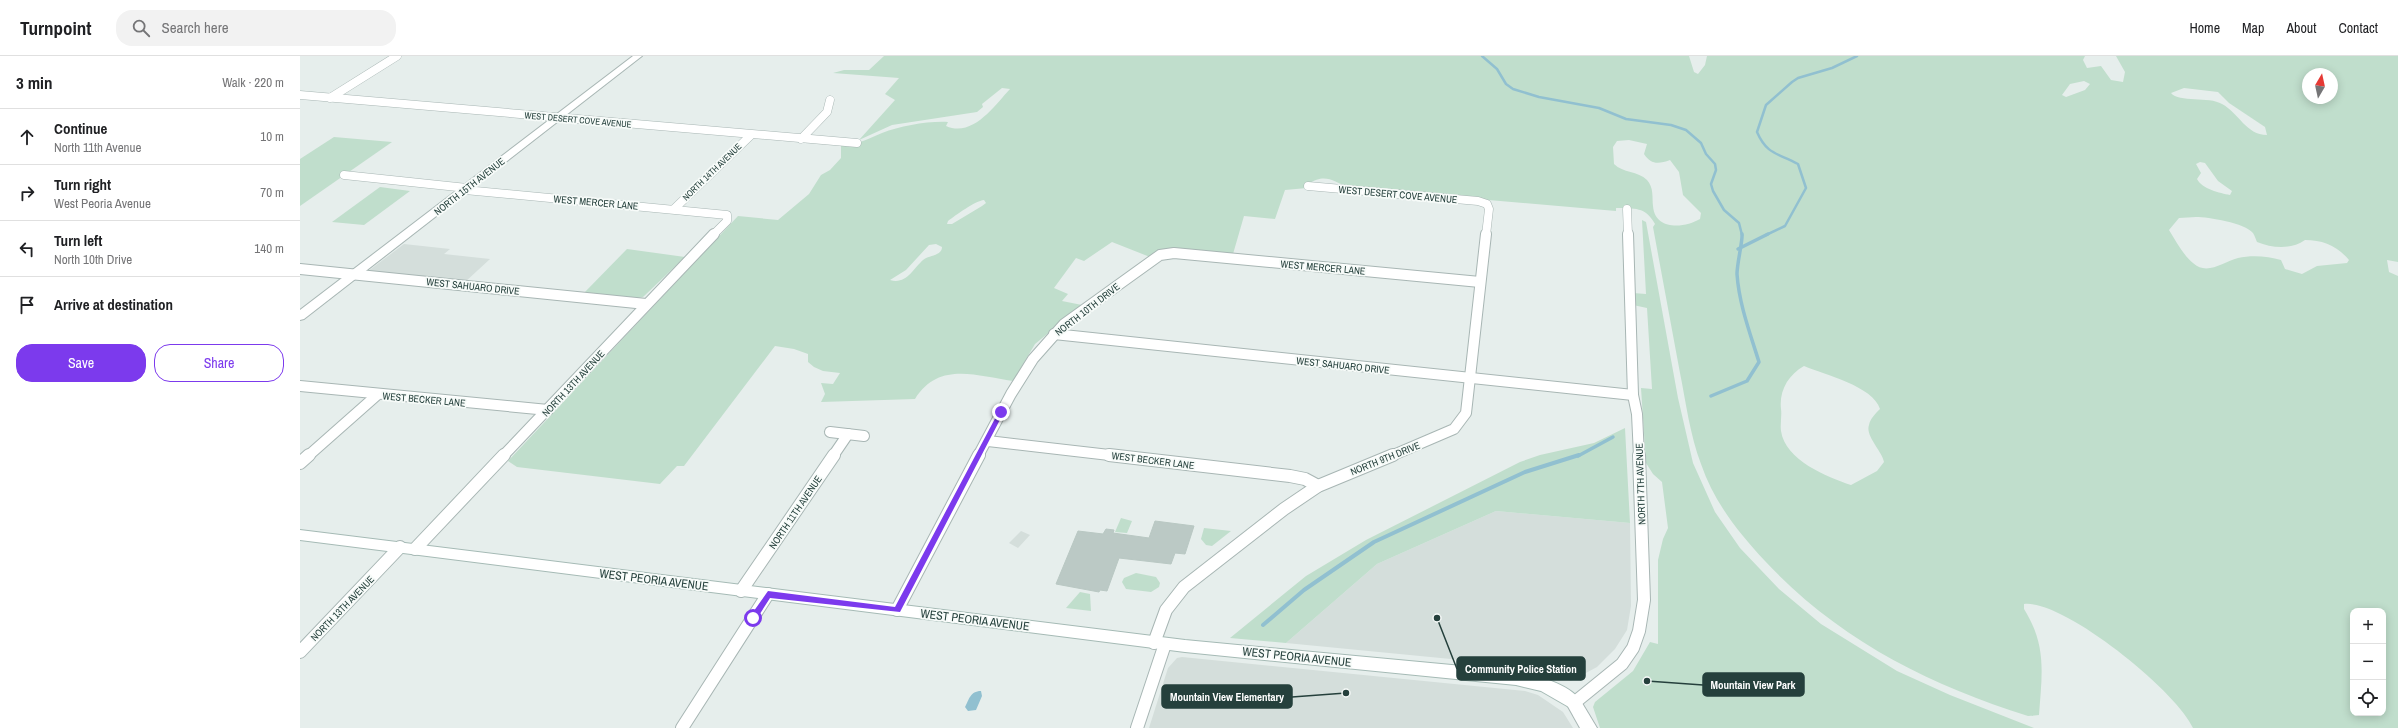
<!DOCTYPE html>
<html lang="en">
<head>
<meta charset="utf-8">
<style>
	:root { --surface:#fff; --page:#f2f2f2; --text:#202124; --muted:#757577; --line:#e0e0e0; --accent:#7c3aed }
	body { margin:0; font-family:"Archivo Narrow",sans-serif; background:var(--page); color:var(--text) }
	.controls { position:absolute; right:12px; bottom:12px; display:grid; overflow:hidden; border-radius:8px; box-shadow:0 2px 10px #0003 }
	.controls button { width:36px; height:36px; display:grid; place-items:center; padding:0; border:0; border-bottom:1px solid var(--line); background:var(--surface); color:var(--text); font:20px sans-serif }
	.compass { position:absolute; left:2002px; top:12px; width:36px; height:36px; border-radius:50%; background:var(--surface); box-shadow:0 2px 10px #0003; rotate:9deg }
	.stop { position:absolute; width:12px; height:12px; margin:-9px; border:3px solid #7c3aed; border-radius:50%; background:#fff }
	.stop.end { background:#7c3aed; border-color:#fff; box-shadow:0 1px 4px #0008 }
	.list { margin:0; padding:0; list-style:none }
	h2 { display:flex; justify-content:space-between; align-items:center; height:52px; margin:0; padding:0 16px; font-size:17px }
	h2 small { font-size:13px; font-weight:400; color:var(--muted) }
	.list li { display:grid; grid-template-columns:26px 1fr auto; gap:12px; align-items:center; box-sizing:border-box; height:56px; padding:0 16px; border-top:1px solid var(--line) }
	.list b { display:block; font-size:15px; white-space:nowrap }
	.list p { margin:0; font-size:13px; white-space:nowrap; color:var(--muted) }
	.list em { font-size:13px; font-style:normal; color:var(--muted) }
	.actions { display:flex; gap:8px; padding:12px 16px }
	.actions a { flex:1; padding:9px 0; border:1px solid var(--accent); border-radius:16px; text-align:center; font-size:14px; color:var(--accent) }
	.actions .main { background:var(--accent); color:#fff }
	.icon { flex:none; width:22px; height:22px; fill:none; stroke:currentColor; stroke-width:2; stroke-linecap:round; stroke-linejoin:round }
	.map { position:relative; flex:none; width:2098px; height:672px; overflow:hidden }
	header { display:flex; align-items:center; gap:24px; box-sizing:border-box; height:56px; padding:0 20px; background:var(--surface); border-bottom:1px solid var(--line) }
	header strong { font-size:19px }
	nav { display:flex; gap:22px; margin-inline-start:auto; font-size:14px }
	.search { width:280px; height:36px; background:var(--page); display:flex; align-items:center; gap:10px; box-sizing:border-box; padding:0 14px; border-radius:16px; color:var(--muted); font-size:15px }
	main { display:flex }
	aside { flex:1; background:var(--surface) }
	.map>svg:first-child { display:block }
</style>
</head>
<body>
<header>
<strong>Turnpoint</strong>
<div class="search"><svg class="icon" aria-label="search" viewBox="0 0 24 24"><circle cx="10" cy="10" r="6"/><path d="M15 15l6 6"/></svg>Search here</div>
<nav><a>Home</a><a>Map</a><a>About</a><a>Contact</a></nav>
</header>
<main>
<aside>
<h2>3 min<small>Walk · 220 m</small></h2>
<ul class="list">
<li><svg class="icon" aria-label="ahead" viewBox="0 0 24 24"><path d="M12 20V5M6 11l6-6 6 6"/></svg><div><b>Continue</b><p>North 11th Avenue</p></div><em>10 m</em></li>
<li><svg class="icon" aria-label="right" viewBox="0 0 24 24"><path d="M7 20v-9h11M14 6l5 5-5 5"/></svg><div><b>Turn right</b><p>West Peoria Avenue</p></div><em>70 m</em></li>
<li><svg class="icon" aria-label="left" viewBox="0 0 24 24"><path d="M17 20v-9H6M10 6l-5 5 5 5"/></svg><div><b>Turn left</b><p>North 10th Drive</p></div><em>140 m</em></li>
<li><svg class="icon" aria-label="arrive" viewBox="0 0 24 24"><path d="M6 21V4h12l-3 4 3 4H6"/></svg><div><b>Arrive at destination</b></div></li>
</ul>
<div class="actions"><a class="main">Save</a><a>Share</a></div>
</aside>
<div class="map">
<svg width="2098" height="672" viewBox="0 0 2098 672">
	<rect width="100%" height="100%" fill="#e6eeec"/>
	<g fill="#d4dedb">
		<polygon points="104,188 150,193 144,198 190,203 165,226 67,216"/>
		<polygon points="1196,455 1330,467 1331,550 1327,574 1315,593 1297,611 1271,625 1243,614 1223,610 986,587 1077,508"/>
		<polygon points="721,475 730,479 718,492 709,487"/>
		<polygon points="882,601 1225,635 1238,639 1263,656 1273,672 849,672 868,612 877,602"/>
	</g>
	<g fill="#c0decc" fill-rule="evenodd">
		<path d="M584 0H1389L1394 16 1398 18 1405 9 1407 0H1785L1783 4 1787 12 1801 10 1811 24 1823 26 1825 16 1816 0H2098V206L2087 204 2089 216 2098 220V672H1893C1877 635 1763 543 1724 548V553C1747 590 1742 617 1739 659L1728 660C1627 628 1538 583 1465 505 1438 476 1414 446 1401 408 1390 379 1386 347 1380 317 1371 268 1362 220 1353 171L1355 168C1345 150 1335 153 1316 152V155L1050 132C1032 125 1026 117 1008 128L1007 132 985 134 975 163 944 160 933 198 866 193 850 201 812 186 784 205 776 202 754 232 768 238 762 245 782 249 735 288 713 325C676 320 639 305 615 343L521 346 525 338 521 327 533 328 540 317 523 315 514 311 508 306V298L494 293 475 290 384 410H377L360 428 217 411 208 405 438 160 478 164 509 138 521 119 530 114 541 102V87C560 89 564 84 582 77 601 70 627 65 648 66L646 70C673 82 695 49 710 33L702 32 682 48 683 51 677 56 592 69 559 84 595 44 585 38 599 22 533 17 544 14H569ZM2008 18H2032V42H2008ZM1784 25 1790 28 1785 34 1766 41 1762 39 1770 28ZM1884 32 1918 36 1929 47 1965 71 1967 79C1946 79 1939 57 1922 48 1909 40 1879 47 1871 37ZM1329 84 1347 88 1344 98C1351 109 1359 108 1370 104L1379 116 1383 139 1401 157 1400 163C1385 172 1355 175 1353 150 1352 141 1354 132 1347 124 1338 115 1323 117 1314 108L1313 91 1317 85ZM1900 106 1905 107 1918 125 1932 135 1930 139C1920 137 1902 133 1897 123L1901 117 1896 108ZM684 144 686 147 682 150 652 168H647L648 165C656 159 675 145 684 144ZM1896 161C1908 161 1945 167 1953 177 1955 180 1956 184 1957 186 1972 192 1991 194 2005 184 2023 184 2037 190 2049 204L2047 207 2017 210 2002 218 1985 213 1981 204C1968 200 1951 199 1938 202 1923 206 1907 220 1893 207 1883 199 1876 185 1869 174L1879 162ZM636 188 642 191C642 200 629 199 623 204 613 213 606 229 590 224L606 214 629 189ZM1504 310C1525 319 1573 330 1580 353 1576 357 1570 363 1569 369 1565 380 1582 395 1584 406L1577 415 1551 429C1527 421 1485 404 1481 375 1480 368 1482 360 1481 353 1479 335 1488 319 1504 310ZM2053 555H2083V657H2053Z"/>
		<polygon points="34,81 92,86 0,150 0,103"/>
		<polygon points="80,131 110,135 64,169 32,166"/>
		<polygon points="1342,164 1346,166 1378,342 1393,407 1415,456 1440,492 1479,533 1521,568 1597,615 1650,639 1734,672 1300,672 1293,651 1295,646 1333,615 1350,586 1358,588 1358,504 1363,483 1368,472 1362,426 1353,418 1346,407 1341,332 1352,333 1347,252 1333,249 1333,237 1346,238"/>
		<polygon points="327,193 385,201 343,241 338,242 284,237"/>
		<polygon points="1325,372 1330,467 1196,455 1077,508 986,587 930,582 1006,520 1066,484 1220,406 1240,399 1294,387"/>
		<polygon points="821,462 832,465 827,477 815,476"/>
		<polygon points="904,472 931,475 912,490 906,489 901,483"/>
		<polygon points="836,517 856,521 860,527 859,531 851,536 826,533 822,526 824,522"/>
		<polygon points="780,536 790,538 791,555 766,552"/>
	</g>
	<path fill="#91c0d0" d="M681 635 682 640 676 654 668 655 665 651C669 644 670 635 681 635Z"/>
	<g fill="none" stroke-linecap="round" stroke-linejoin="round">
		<g stroke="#91c0d0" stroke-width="2.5">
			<polyline points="1182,0 1197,13 1206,28 1213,33 1239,41 1299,52 1326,63 1371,69 1386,74 1401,87 1406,98 1415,108 1416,114 1411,128 1413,135 1424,154 1439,167 1442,179"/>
			<path d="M1466 179 1485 170 1506 132 1498 108C1478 97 1467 99 1457 76L1466 49 1492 26 1498 22 1532 12 1557 0"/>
		</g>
		<g stroke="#91c0d0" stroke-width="3.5">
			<polyline points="1438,193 1468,178"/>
			<path d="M1411 340 1447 325 1459 306C1450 277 1439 248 1437 218 1437 207 1443 184 1442 178"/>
			<polyline points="1278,400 1313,381"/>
		</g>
		<polyline stroke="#91c0d0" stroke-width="4" points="963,569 1004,534 1074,486 1225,416 1279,399"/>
	</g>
	<polygon fill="#bbc9c5" stroke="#b9c8c3" points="855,465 894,470 885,498 875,497 871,508 819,502 807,535 800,534 799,536 756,528 778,475 803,478 806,473 814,474 813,477 849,482"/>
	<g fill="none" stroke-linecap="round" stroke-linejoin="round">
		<defs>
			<g id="minor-far2">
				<polyline points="0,39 557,87"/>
				<polyline points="30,42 97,0"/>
				<polyline points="501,83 527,56 530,44"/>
				<polyline points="44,119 167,132"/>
				<polyline points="1008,130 1178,145 1187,148 1189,153 1186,179"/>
				<polyline points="165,134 427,159 427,165 413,179"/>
				<polyline points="374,153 451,79"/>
				<polyline points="1327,153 1328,179"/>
			</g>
			<g id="minor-far1">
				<polyline points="1328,178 1333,339 1337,358 1339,400"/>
				<polyline points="0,213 346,248"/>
				<polyline points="754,278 1333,339"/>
				<polyline points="0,330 248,354"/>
				<polyline points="530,376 564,380"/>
				<polyline points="688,385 818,400"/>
				<polyline points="8,400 77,339"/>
				<polyline points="203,400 414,178"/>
				<polyline points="533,400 548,378"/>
				<polyline points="678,400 711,338 733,303 764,268 860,199 874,197 1180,226"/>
				<polyline points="1091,400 1154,373 1166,357 1186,178"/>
			</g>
			<g id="minor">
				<polyline points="809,399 990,420 1005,423 1018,430"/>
				<polyline points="0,407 9,399"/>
				<polyline points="115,493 204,399"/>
				<polyline points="441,535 534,399"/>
				<polyline points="597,554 679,399"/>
				<polyline points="854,587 866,554 884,531 984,453 1018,430 1093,399"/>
				<polyline points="0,596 100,491"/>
				<polyline points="1274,647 1322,608 1333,592 1339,575 1344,544 1339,399"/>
				<polyline points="382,672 468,538"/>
				<polyline points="837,672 865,588"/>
			</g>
			<g id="tertiary">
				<polygon points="333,0 342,0 4,263 0,264 0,254"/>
				<polygon points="1274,640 1279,642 1297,672 1280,672 1266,647 1269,642"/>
			</g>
			<path id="secondary" d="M0 474 885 584 1216 615C1234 618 1273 629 1282 647L1279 652 1274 654 1241 635 1216 629 885 596 0 484Z"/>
		</defs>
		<use href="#minor-far2" stroke="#a8b6b4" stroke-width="9"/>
		<use href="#minor-far1" stroke="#a8b6b4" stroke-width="12"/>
		<use href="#minor" stroke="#a8b6b4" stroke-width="14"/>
		<use href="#tertiary" stroke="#a8b6b4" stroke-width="2"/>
		<use href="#secondary" stroke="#a5bab5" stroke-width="2"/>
		<use href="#minor-far2" stroke="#fff" stroke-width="8"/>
		<use href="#minor-far1" stroke="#fff" stroke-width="10"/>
		<use href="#minor" stroke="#fff" stroke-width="12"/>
		<use href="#tertiary" fill="#fff" fill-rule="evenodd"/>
		<use href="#secondary" fill="#fff" fill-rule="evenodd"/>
	</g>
	<polygon fill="#7c3aed" points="699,355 704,356 600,556 470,542 456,564 451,564 451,559 468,535 595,551"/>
	<g text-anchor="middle" stroke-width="3.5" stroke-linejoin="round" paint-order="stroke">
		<g font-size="9" fill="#25403c" stroke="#f7fbf9">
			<text transform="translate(278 64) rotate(5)" y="3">WEST DESERT COVE AVENUE</text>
			<text transform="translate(412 116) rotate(-44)" y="3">NORTH 14TH AVENUE</text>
		</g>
		<g font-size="10" fill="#25403c" stroke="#f7fbf9">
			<text transform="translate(169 130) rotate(-38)" y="4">NORTH 15TH AVENUE</text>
			<text transform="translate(1098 138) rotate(5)" y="4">WEST DESERT COVE AVENUE</text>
			<text transform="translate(296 146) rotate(5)" y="4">WEST MERCER LANE</text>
			<text transform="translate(1023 211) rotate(5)" y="4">WEST MERCER LANE</text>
			<text transform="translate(173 230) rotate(6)" y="4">WEST SAHUARO DRIVE</text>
			<text transform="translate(787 253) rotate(-38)" y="4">NORTH 10TH DRIVE</text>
			<text transform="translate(1043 309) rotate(6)" y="4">WEST SAHUARO DRIVE</text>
			<text transform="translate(273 327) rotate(-47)" y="4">NORTH 13TH AVENUE</text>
			<text transform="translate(124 343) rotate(5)" y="4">WEST BECKER LANE</text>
			<text transform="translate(1085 402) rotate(-22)" y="4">NORTH 9TH DRIVE</text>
			<text transform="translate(853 404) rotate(7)" y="4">WEST BECKER LANE</text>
			<text transform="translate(1340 428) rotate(-92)" y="4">NORTH 7TH AVENUE</text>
			<text transform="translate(495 456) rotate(-56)" y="4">NORTH 11TH AVENUE</text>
			<text transform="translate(42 552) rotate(-46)" y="4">NORTH 13TH AVENUE</text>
		</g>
		<g font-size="12" fill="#25403c" stroke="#f7fbf9">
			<text transform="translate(354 524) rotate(7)" y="4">WEST PEORIA AVENUE</text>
			<text transform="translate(675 564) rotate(7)" y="4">WEST PEORIA AVENUE</text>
			<text transform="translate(997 601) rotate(6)" y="4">WEST PEORIA AVENUE</text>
		</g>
	</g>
	<path fill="none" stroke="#25403c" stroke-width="1.5" d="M1137 562L1157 613M1347 625L1403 629M1046 637L992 641"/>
	<g fill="#25403c" stroke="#f7fbf9" stroke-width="1.5">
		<circle cx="1137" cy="562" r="4"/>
		<circle cx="1347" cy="625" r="4"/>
		<circle cx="1046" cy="637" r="4"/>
	</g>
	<g fill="#25403c" stroke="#25403c" stroke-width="1.5">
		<rect x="1157" y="601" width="128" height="23" rx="4"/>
		<rect x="1403" y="617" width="101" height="23" rx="4"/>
		<rect x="862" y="629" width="130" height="23" rx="4"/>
	</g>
	<g font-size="11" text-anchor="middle" font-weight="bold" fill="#fff">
		<text x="1221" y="617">Community Police Station</text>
		<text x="1453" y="633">Mountain View Park</text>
		<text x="927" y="645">Mountain View Elementary</text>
	</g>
</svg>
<div class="controls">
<button>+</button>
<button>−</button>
<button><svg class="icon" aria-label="locate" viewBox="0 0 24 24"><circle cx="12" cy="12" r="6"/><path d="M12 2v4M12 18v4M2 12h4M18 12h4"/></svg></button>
</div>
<svg class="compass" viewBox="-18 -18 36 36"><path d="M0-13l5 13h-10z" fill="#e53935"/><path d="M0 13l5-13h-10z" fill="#757577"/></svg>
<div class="stop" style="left:453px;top:562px"></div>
<div class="stop end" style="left:701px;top:356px"></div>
</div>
</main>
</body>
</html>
